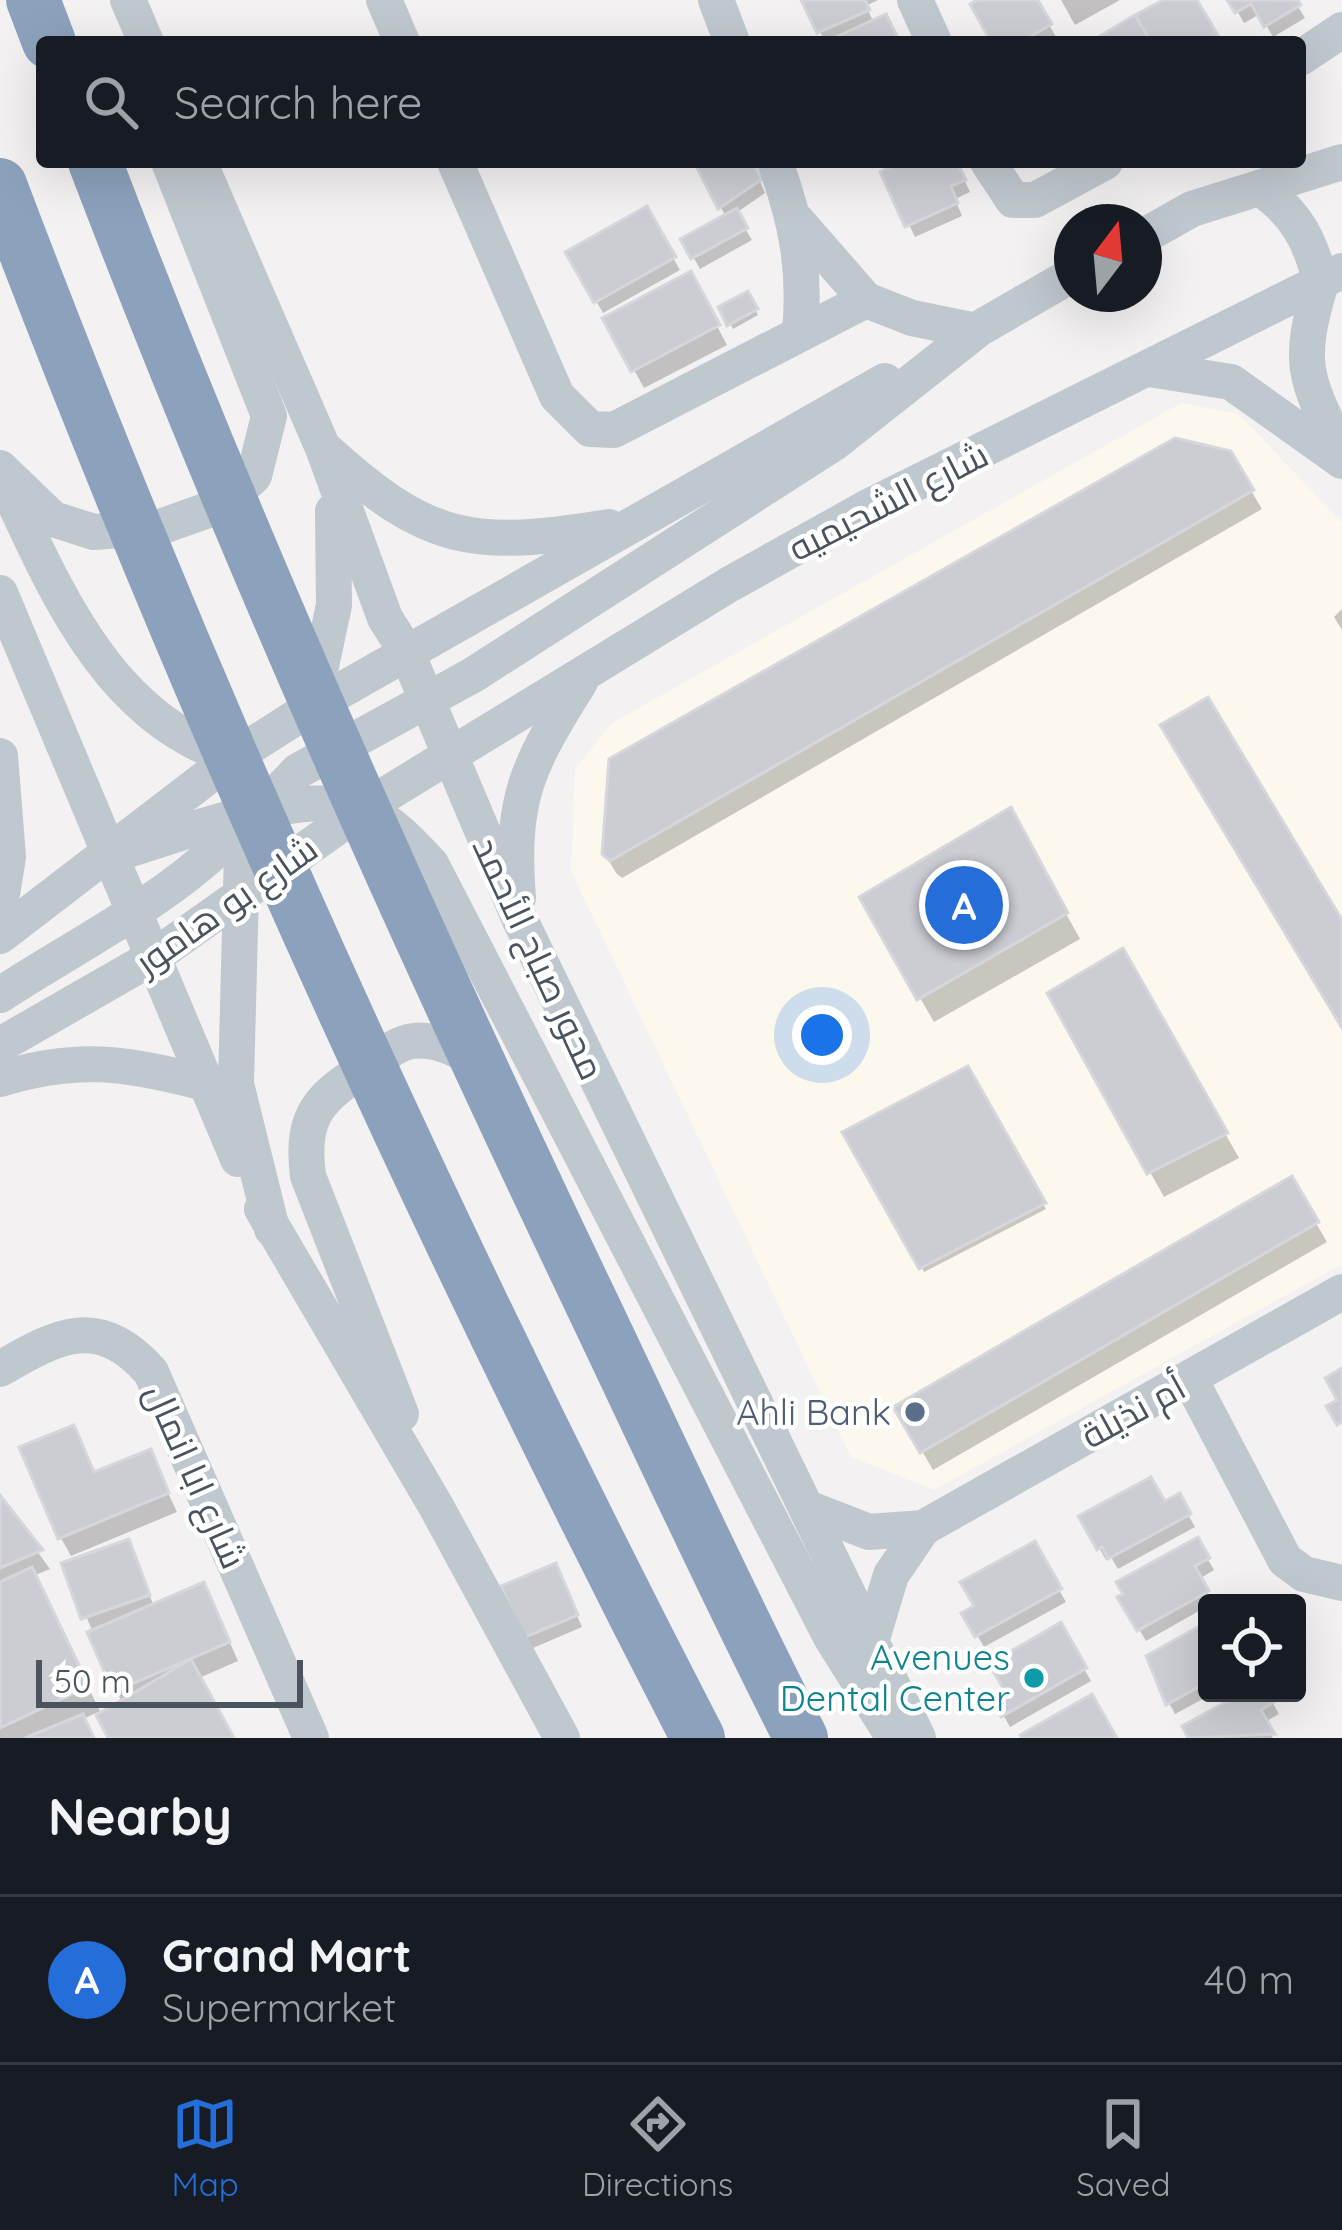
<!DOCTYPE html>
<html lang="en">
<head>
<meta charset="utf-8">
<style>
	:root { --surface:#171b24; --page:#20242c; --text:#f1f3f6; --muted:#9ea1a6; --line:#363941; --accent:#256eda }
	body { margin:0; font-family:Quicksand,Cairo,sans-serif; background:var(--page); color:var(--text) }
	.controls { position:absolute; right:36px; bottom:36px; display:grid; overflow:hidden; border-radius:12px; box-shadow:0 12px 48px #0002 }
	.controls button { width:108px; height:108px; display:grid; place-items:center; padding:0; border:0; border-bottom:3px solid var(--line); background:var(--surface); color:var(--text); font:60px sans-serif }
	.compass { position:absolute; left:1054px; top:204px; width:108px; height:108px; border-radius:50%; background:var(--surface); box-shadow:0 12px 48px #0002; rotate:16deg }
	.scale { position:absolute; left:36px; bottom:30px; width:267px; box-sizing:border-box; padding-left:12px; border:6px solid #4a545e; border-top:0; font-size:33px; line-height:42px; white-space:nowrap; color:#4a545e; -webkit-text-stroke:9px #fff; paint-order:stroke }
	.you { position:absolute; left:822px; top:1035px; width:42px; height:42px; margin:-30px; border:9px solid #fff; border-radius:50%; background:#1a73e8; box-shadow:0 0 0 18px #1a73e833 }
	.badge { display:grid; place-items:center; width:78px; height:78px; border-radius:50%; background:var(--accent); color:#fff; font-size:39px; font-weight:700 }
	.pin { position:absolute; translate:-50% -50%; border:6px solid #fff; box-shadow:0 3px 12px #0006 }
	.list { margin:0; padding:0; list-style:none }
	h2 { display:flex; justify-content:space-between; align-items:center; height:156px; margin:0; padding:0 48px; font-size:51px }
	h2 small { font-size:39px; font-weight:400; color:var(--muted) }
	.list li { display:grid; grid-template-columns:78px 1fr auto; gap:36px; align-items:center; box-sizing:border-box; height:168px; padding:0 48px; border-top:3px solid var(--line) }
	.list b { display:block; font-size:45px; white-space:nowrap }
	.list p { margin:0; font-size:39px; white-space:nowrap; color:var(--muted) }
	.list em { font-size:39px; font-style:normal; color:var(--muted) }
	.icon { flex:none; width:66px; height:66px; fill:none; stroke:currentColor; stroke-width:2; stroke-linecap:round; stroke-linejoin:round }
	.map { position:relative; flex:none; width:1342px; height:1738px; overflow:hidden }
	.search { position:absolute; background:var(--surface); box-shadow:0 12px 48px #0002; left:36px; right:36px; top:36px; height:132px; display:flex; align-items:center; gap:30px; box-sizing:border-box; padding:0 42px; border-radius:12px; color:var(--muted); font-size:45px }
	.sheet { height:324px; background:var(--surface) }
	nav { display:flex; justify-content:space-around; align-items:center; box-sizing:border-box; height:168px; border-top:3px solid var(--line); background:var(--surface); font-size:33px; color:var(--muted) }
	nav a { display:grid; justify-items:center; gap:6px }
	nav .on { color:var(--accent) }
	.map>svg:first-child { display:block }
</style>
</head>
<body>
<div class="map">
<svg width="1342" height="1738" viewBox="0 0 1342 1738">
	<rect width="100%" height="100%" fill="#f3f1f1"/>
	<polygon fill="#fcf8ed" points="1181,403 1239,414 1342,523 1342,1264 934,1490 851,1457 571,871 575,769 612,723"/>
	<g fill="#0003">
		<polygon points="805,0 878,0 866,6 874,23 898,42 825,42"/>
		<polygon points="983,0 1035,0 1056,37 995,42"/>
		<polygon points="1061,0 1120,0 1075,25"/>
		<polygon points="1231,0 1294,0 1305,18 1273,37 1260,14 1244,23"/>
		<polygon points="721,162 752,162 765,193 736,213 752,240 700,269 684,240 726,217 700,168"/>
		<polygon points="908,162 956,162 970,192 955,199 962,216 915,237 884,173"/>
		<polygon points="646,210 680,270 603,313 569,253"/>
		<polygon points="690,275 727,345 644,388 606,319"/>
		<polygon points="747,295 758,315 733,329 722,308"/>
		<polygon points="1229,454 1262,509 622,878 616,873 605,854"/>
		<polygon points="1342,609 1342,630 1334,617"/>
		<polygon points="1010,812 1080,939 934,1022 863,899"/>
		<polygon points="1122,952 1239,1158 1164,1197 1051,994"/>
		<polygon points="967,1070 1046,1209 924,1272 846,1133"/>
		<polygon points="1291,1180 1327,1242 933,1470 897,1408"/>
		<polygon points="149,1453 177,1512 71,1556 61,1538 95,1475"/>
		<polygon points="1178,1497 1195,1527 1118,1569 1111,1557 1106,1560 1082,1517 1164,1505"/>
		<polygon points="0,1500 50,1569 33,1576 102,1715 122,1703 65,1565 134,1554 154,1607 213,1604 238,1661 199,1678 231,1738 112,1738 98,1712 83,1719 94,1738 0,1738"/>
		<polygon points="1197,1541 1214,1570 1199,1579 1213,1603 1146,1641 1121,1598"/>
		<polygon points="1033,1545 1066,1602 984,1647 965,1614 978,1607"/>
		<polygon points="561,1578 582,1627 533,1648 526,1636"/>
		<polygon points="1207,1625 1207,1693 1214,1693 1175,1714 1152,1672"/>
		<polygon points="1060,1626 1091,1681 1010,1727 993,1697 1008,1689"/>
		<polygon points="1248,1693 1267,1693 1279,1714 1265,1722 1273,1738 1192,1738 1186,1727"/>
	</g>
	<g fill="#cbcdd3" stroke="#d6d7dc" stroke-width="3">
		<polygon points="801,0 865,0 870,10 817,33"/>
		<polygon points="977,0 1038,0 1052,24 1021,42 991,42 970,4"/>
		<polygon points="1163,0 1197,0 1222,42 1151,42 1135,15"/>
		<polygon points="1227,0 1298,0 1301,5 1264,27 1251,4 1235,13"/>
		<polygon points="886,14 900,42 825,42"/>
		<polygon points="1135,15 1151,42 1090,42"/>
		<polygon points="710,162 753,162 761,180 718,209 696,166"/>
		<polygon points="901,162 957,162 966,180 951,186 958,203 905,227 880,172"/>
		<polygon points="647,206 676,257 594,303 565,252"/>
		<polygon points="737,208 748,228 691,259 680,239"/>
		<polygon points="691,271 720,325 631,372 602,318"/>
		<polygon points="748,291 758,309 727,326 718,307"/>
		<polygon points="1175,438 1231,451 1254,490 610,861 602,854 609,759"/>
		<polygon points="1208,697 1342,920 1342,1028 1160,725"/>
		<polygon points="1011,807 1068,913 917,1000 859,897"/>
		<polygon points="1123,948 1228,1133 1147,1174 1047,993"/>
		<polygon points="968,1066 1046,1203 919,1269 842,1132"/>
		<polygon points="1292,1176 1319,1222 920,1453 893,1407"/>
		<polygon points="1342,1368 1342,1422 1337,1425 1326,1406 1337,1400 1325,1378"/>
		<polygon points="74,1425 94,1472 151,1449 169,1493 58,1539 19,1447"/>
		<polygon points="1151,1477 1165,1501 1180,1493 1191,1514 1108,1559 1102,1547 1097,1550 1078,1516"/>
		<polygon points="0,1495 43,1550 0,1568"/>
		<polygon points="1198,1537 1210,1558 1195,1566 1209,1591 1137,1631 1117,1597 1123,1594 1116,1582"/>
		<polygon points="129,1539 150,1595 81,1619 61,1563"/>
		<polygon points="1035,1541 1062,1589 975,1637 961,1613 974,1606 960,1582"/>
		<polygon points="556,1563 578,1615 523,1638 501,1586"/>
		<polygon points="32,1567 89,1686 0,1728 0,1582"/>
		<polygon points="204,1582 230,1642 113,1692 87,1632"/>
		<polygon points="1061,1622 1087,1668 1001,1717 989,1696 1003,1688 989,1664"/>
		<polygon points="1207,1622 1207,1682 1166,1705 1146,1656"/>
		<polygon points="191,1659 234,1738 108,1738 96,1715"/>
		<polygon points="1242,1693 1270,1693 1275,1701 1261,1710 1275,1734 1188,1738 1182,1726"/>
		<polygon points="1092,1694 1117,1738 1022,1738 1020,1735"/>
		<polygon points="83,1714 94,1738 25,1738"/>
	</g>
	<g fill="none" stroke-linecap="round" stroke-linejoin="round">
		<g stroke="#c0c8cf" stroke-width="36">
			<polyline points="128,0 146,42"/>
			<polyline points="384,0 402,42"/>
			<polyline points="716,0 732,42"/>
			<polyline points="915,0 934,42"/>
			<polyline points="1300,58 1342,30"/>
			<polyline points="199,162 323,448 385,618 407,653 520,920 918,1738"/>
			<polyline points="455,162 557,396 590,429 614,430 866,300"/>
			<path d="M775 162C796 220 806 269 800 331"/>
			<polyline points="988,162 1013,200 1035,200 1105,162"/>
			<path d="M1260 188C1297 214 1310 240 1321 283"/>
			<polyline points="797,221 866,300 912,318 976,331"/>
			<polyline points="1144,236 1192,209 1342,162"/>
			<path d="M1321 283C1296 365 1305 378 1342 454"/>
			<polyline points="954,343 1072,275"/>
			<polyline points="1149,369 1231,382 1342,461"/>
			<path d="M326 450C429 544 474 549 609 527"/>
			<polyline points="0,468 53,519 94,532 160,527 222,505 254,476 269,416 169,162"/>
			<path d="M7 487C57 594 112 725 239 759"/>
			<polyline points="0,593 238,1159"/>
			<polyline points="314,699 334,605 333,511"/>
			<polyline points="0,756 8,857 0,906"/>
			<path d="M107 857C166 838 311 783 368 811 393 823 412 844 431 864L831 1637 894 1738"/>
			<path d="M518 898C510 797 528 765 580 682"/>
			<polyline points="0,936 232,758 312,707 885,381"/>
			<path d="M0 995C85 939 183 894 250 815"/>
			<polyline points="0,1045 155,956 364,808 730,584 870,506 1342,271"/>
			<path d="M0 1079C78 1055 124 1063 201 1082"/>
			<polyline points="262,1209 437,1508 562,1738"/>
			<polyline points="272,1229 236,1084 242,851 262,809 298,771 473,675 834,443 976,331"/>
			<path d="M0 1369C58 1335 99 1313 151 1372L311 1738"/>
			<polyline points="1190,1379 1285,1560 1304,1574 1342,1583"/>
			<path d="M401 1414 308 1176C300 1112 321 1097 371 1064 384 1055 397 1043 413 1041 438 1038 462 1051 482 1065"/>
			<polyline points="810,1509 869,1532 923,1528 1342,1292"/>
			<polyline points="873,1635 891,1575 923,1528"/>
		</g>
		<g stroke="#8ca2bc" stroke-width="54">
			<polyline points="33,0 49,42"/>
			<path d="M95 162C243 550 413 929 592 1304 661 1449 728 1595 801 1738"/>
			<path d="M0 185C201 717 437 1233 698 1738"/>
		</g>
	</g>
	<circle fill="#5c6f8a" stroke="#fff" stroke-width="4.5" cx="915" cy="1412" r="12"/>
	<circle fill="#0f9aa8" stroke="#fff" stroke-width="4.5" cx="1034" cy="1678" r="12"/>
	<g text-anchor="middle" stroke-width="9" stroke-linejoin="round" paint-order="stroke">
		<g font-size="36" fill="#4a545e" stroke="#fff">
			<text transform="translate(888 501) rotate(-27)" y="13">شارع الشحيميه</text>
			<text transform="translate(226 905) rotate(-35)" y="13">شارع بو هامور</text>
			<text transform="translate(539 958) rotate(65)" y="13">محور صباح الأحمد</text>
			<text transform="translate(1133 1411) rotate(-29)" y="13">أم نذيلة</text>
			<text transform="translate(196 1476) rotate(66)" y="13">شارع ابا انمال</text>
		</g>
		<g font-size="36" fill="#4e5e75" stroke="#fff" text-anchor="end">
			<text x="891" y="1425">Ahli Bank</text>
		</g>
		<g font-size="36" fill="#0d838f" stroke="#fff" text-anchor="end">
			<text x="1010" y="1670">Avenues<tspan x="1010" dy="41">Dental Center</tspan></text>
		</g>
	</g>
</svg>
<div class="controls">
<button><svg class="icon" aria-label="locate" viewBox="0 0 24 24"><circle cx="12" cy="12" r="6"/><path d="M12 2v4M12 18v4M2 12h4M18 12h4"/></svg></button>
</div>
<svg class="compass" viewBox="-18 -18 36 36"><path d="M0-13l5 13h-10z" fill="#e53935"/><path d="M0 13l5-13h-10z" fill="#9ea1a6"/></svg>
<div class="scale">50 m</div>
<div class="you"></div>
<div class="pin badge" style="left:964px;top:905px">A</div>
<div class="search"><svg class="icon" aria-label="search" viewBox="0 0 24 24"><circle cx="10" cy="10" r="6"/><path d="M15 15l6 6"/></svg>Search here</div>
</div>
<section class="sheet">
<h2>Nearby<small></small></h2>
<ul class="list">
<li><span class="badge">A</span><div><b>Grand Mart</b><p>Supermarket</p></div><em>40 m</em></li>
</ul>
</section>
<nav>
<a class="on"><svg class="icon" aria-label="map" viewBox="0 0 24 24"><path d="M3 6l6-2 6 2 6-2v14l-6 2-6-2-6 2zM9 4v14M15 6v14"/></svg>Map</a>
<a><svg class="icon" aria-label="directions" viewBox="0 0 24 24"><path d="M12 3l9 9-9 9-9-9zM9 14v-3h6M13 9l2 2-2 2"/></svg>Directions</a>
<a><svg class="icon" aria-label="saved" viewBox="0 0 24 24"><path d="M7 4h10v16l-5-4-5 4z"/></svg>Saved</a>
</nav>
</body>
</html>
